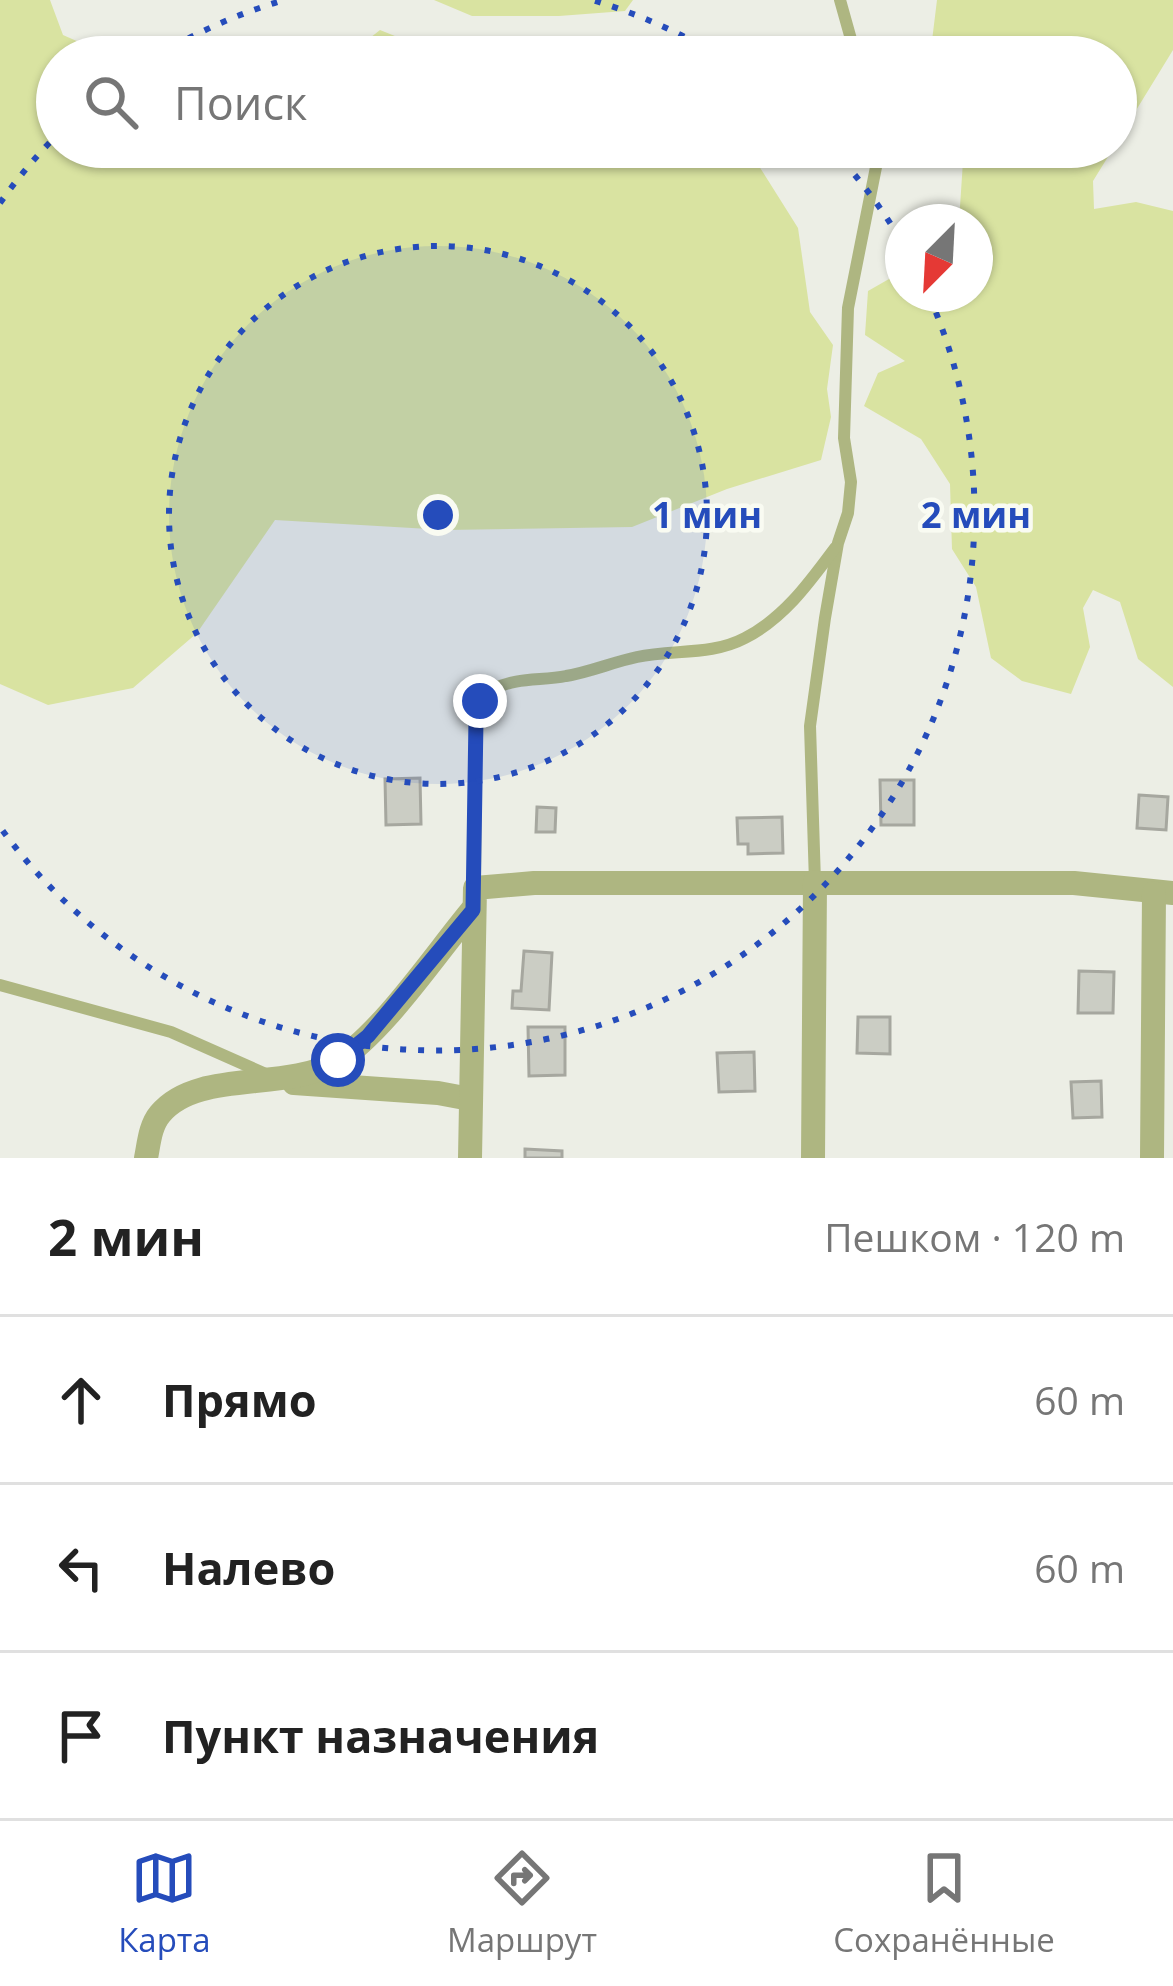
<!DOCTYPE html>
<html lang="ru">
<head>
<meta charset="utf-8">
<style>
	:root { --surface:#fff; --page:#f6f6f6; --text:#222; --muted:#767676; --line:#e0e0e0; --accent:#254cbb }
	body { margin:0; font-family:"Open Sans",sans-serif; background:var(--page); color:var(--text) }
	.compass { position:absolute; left:885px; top:204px; width:108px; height:108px; border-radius:50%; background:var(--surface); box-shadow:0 3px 9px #0004; rotate:204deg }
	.stop { position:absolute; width:36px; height:36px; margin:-27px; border:9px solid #254cbb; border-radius:50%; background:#fff }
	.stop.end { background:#254cbb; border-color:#fff; box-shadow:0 3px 12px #0008 }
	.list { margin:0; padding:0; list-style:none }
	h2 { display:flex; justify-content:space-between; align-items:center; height:156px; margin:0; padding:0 48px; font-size:51px }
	h2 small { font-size:39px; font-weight:400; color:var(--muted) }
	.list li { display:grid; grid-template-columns:78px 1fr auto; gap:36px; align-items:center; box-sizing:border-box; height:168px; padding:0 48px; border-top:3px solid var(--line) }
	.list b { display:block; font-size:45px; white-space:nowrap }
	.list em { font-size:39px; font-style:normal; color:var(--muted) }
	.icon { flex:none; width:66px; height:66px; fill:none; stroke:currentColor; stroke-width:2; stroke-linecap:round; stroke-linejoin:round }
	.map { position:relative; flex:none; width:1173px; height:1158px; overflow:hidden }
	.search { position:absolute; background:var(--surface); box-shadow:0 3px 9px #0004; left:36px; right:36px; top:36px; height:132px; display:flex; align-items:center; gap:30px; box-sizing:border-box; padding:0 42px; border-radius:66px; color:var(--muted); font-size:45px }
	.sheet { height:660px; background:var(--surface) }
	nav { display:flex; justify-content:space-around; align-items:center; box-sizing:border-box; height:168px; border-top:3px solid var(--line); background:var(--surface); font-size:33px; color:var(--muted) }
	nav a { display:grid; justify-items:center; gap:6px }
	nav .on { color:var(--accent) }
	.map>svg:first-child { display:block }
</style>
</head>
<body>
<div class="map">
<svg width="1173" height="1158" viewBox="0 0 1173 1158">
	<rect width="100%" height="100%" fill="#eceee5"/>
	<g fill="#d9e3a1">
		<polygon points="0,0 50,0 63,35 113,57 57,57 57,147 747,147 798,228 810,312 833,345 827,389 831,417 821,460 727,489 632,527 446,530 275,520 197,633 133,688 48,705 0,684"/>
		<polygon points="434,0 633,0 625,11 559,16 472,16"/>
		<polygon points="937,0 1173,0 1173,50 1116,143 1116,57 930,57"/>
		<polygon points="380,30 447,57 346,57"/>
		<polygon points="957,147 1114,147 1093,181 1094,209 1136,202 1173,211 1173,687 1138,659 1120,602 1093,590 1083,608 1090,647 1071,694 1022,681 991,658 976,587 952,549 950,484 921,439 864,406 878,373 905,361 865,335 868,291 903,271 903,294 975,294 975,222 959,222 963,161"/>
	</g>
	<g fill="#cbcdc4" stroke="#a6a79f" stroke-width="3">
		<polygon points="420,778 421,824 386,825 385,779"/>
		<polygon points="880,780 914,780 914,825 881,825"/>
		<polygon points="1139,795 1168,797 1166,830 1137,828"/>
		<polygon points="537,807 556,808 555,832 536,832"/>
		<polygon points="782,817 783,853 748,854 748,844 738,844 737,818"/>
		<polygon points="524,951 552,953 549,1010 512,1008 513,991 521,991"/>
		<polygon points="1079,971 1114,972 1113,1013 1078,1013"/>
		<polygon points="858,1017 890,1017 890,1054 857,1053"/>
		<polygon points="528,1027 565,1027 565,1075 529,1076"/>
		<polygon points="754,1052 755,1091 719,1092 717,1053"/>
		<polygon points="1101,1081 1102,1117 1073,1118 1071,1082"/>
		<polygon points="525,1149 562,1151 562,1158 525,1158"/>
	</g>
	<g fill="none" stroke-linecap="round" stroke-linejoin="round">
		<g stroke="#aeb681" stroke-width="12">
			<polyline points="840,0 856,57"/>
			<polyline points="815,882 810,726 825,618 838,543 848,513 851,482 844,438 848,308 880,147"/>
			<path d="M475 887 476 719C479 705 481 696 494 689 516 677 542 681 566 676 590 672 613 662 637 657 673 649 711 656 745 638 784 618 809 583 835 548"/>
			<polyline points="0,985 171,1032 268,1075"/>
		</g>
		<g stroke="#aeb681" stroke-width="24">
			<polyline points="294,1083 438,1093 470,1099"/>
			<path d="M146 1158C149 1143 150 1126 160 1114 197 1069 285 1092 336 1062 383 1033 436 953 473 909"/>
			<polyline points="470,1158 475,888 534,883 1074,883 1173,893"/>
			<polyline points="813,1158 815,882"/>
			<polyline points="1152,1158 1154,893"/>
		</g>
	</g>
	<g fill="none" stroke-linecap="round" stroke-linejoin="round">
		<polyline stroke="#254cbb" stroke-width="15" points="338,1060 368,1036 473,910 476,719 480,701"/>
	</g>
	<circle cx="438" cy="515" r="269" fill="#254cbb" fill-opacity=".12"/>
	<g fill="none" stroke="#254cbb" stroke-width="6" stroke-dasharray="6 12">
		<circle cx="438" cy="515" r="269"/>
		<path d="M0 203A538 538 0 0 1 54 138M157 56A538 538 0 0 1 281 1M595 1A538 538 0 0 1 719 56M831 148A538 538 0 0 1 902 242M929 296A538 538 0 0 1 0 827"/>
	</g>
	<circle cx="438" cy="515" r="18" fill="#254cbb" stroke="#f9fbf2" stroke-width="6"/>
	<g font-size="36" text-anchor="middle" font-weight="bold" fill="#254cbb" stroke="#f9fbf2" stroke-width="9" stroke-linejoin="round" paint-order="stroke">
		<text x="707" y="528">1 мин</text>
		<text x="976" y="528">2 мин</text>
	</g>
</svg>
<svg class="compass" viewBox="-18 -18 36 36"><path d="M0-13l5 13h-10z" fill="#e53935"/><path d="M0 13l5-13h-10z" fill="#767676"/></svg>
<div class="stop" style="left:338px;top:1060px"></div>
<div class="stop end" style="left:480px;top:701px"></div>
<div class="search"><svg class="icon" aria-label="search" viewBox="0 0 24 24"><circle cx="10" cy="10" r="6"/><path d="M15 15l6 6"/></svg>Поиск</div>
</div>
<section class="sheet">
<h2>2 мин<small>Пешком · 120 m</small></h2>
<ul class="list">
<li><svg class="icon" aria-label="ahead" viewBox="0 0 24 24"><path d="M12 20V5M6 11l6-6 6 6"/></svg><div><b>Прямо</b></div><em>60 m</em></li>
<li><svg class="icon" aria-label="left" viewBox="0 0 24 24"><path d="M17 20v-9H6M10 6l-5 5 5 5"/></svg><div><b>Налево</b></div><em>60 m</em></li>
<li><svg class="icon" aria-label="arrive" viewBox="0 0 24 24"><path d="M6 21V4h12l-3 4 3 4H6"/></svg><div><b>Пункт назначения</b></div></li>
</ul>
</section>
<nav>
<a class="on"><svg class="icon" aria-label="map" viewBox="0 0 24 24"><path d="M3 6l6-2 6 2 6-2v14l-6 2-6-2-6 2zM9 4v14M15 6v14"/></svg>Карта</a>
<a><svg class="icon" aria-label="directions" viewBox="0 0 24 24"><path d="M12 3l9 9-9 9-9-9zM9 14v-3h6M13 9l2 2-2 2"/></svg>Маршрут</a>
<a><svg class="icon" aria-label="saved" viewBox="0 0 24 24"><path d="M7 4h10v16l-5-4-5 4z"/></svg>Сохранённые</a>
</nav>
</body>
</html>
